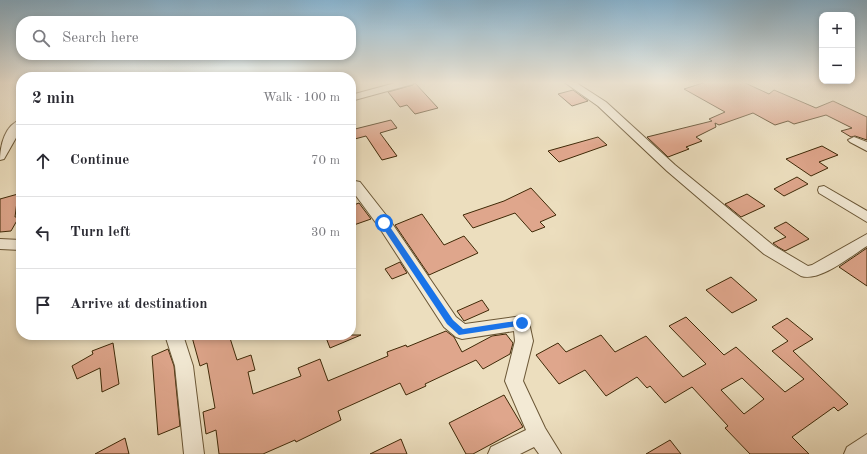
<!DOCTYPE html>
<html lang="en">
<head>
<meta charset="utf-8">
<style>
	:root { --surface:#fff; --page:#f2f2f3; --text:#2b2b33; --muted:#7c7c81; --line:#e1e1e2 }
	body { margin:0; font-family:"Old Standard TT",serif; background:var(--page); color:var(--text) }
	.controls { position:absolute; right:12px; top:12px; display:grid; overflow:hidden; border-radius:8px; box-shadow:0 2px 6px #0003 }
	.controls button { width:36px; height:36px; display:grid; place-items:center; padding:0; border:0; border-bottom:1px solid var(--line); background:var(--surface); color:var(--text); font:20px sans-serif }
	.stop { position:absolute; width:12px; height:12px; margin:-9px; border:3px solid #1a73e8; border-radius:50%; background:#fff }
	.stop.end { background:#1a73e8; border-color:#fff; box-shadow:0 1px 4px #0008 }
	.list { margin:0; padding:0; list-style:none }
	h2 { display:flex; justify-content:space-between; align-items:center; height:52px; margin:0; padding:0 16px; font-size:17px }
	h2 small { font-size:13px; font-weight:400; color:var(--muted) }
	.list li { display:grid; grid-template-columns:26px 1fr auto; gap:12px; align-items:center; box-sizing:border-box; height:72px; padding:0 16px; border-top:1px solid var(--line) }
	.list b { display:block; font-size:15px; white-space:nowrap }
	.list em { font-size:13px; font-style:normal; color:var(--muted) }
	.icon { flex:none; width:22px; height:22px; fill:none; stroke:currentColor; stroke-width:2; stroke-linecap:round; stroke-linejoin:round }
	.map { position:relative; flex:none; width:867px; height:454px; overflow:hidden }
	.search { position:absolute; background:var(--surface); box-shadow:0 2px 6px #0003; left:16px; top:16px; width:340px; height:44px; display:flex; align-items:center; gap:10px; box-sizing:border-box; padding:0 14px; border-radius:16px; color:var(--muted); font-size:15px }
	.panel { position:absolute; background:var(--surface); box-shadow:0 2px 6px #0003; left:16px; top:72px; width:340px; height:268px; border-radius:16px }
	.map>svg:first-child { display:block }
</style>
</head>
<body>
<div class="map">
<svg width="867" height="454" viewBox="0 0 867 454">
	<rect width="100%" height="100%" fill="#ecdebe"/>
	<filter id="stains"><feTurbulence type="fractalNoise" baseFrequency=".005" numOctaves="4"/><feColorMatrix values="0 0 0 0 .2 0 0 0 0 .09 0 0 0 0 .02 0 0 0 .5 -.17"/></filter>
	<radialGradient id="worn" r=".72"><stop offset=".6" stop-color="#630" stop-opacity="0"/><stop offset="1" stop-color="#630" stop-opacity=".3"/></radialGradient>
	<g fill="#dfa68c" stroke="#3f2907" fill-rule="evenodd">
		<polygon points="706,82 743,82 769,94 774,90 816,108 833,101 867,117 867,140 855,136 851,137 841,131 852,128 826,115 794,124 788,121 775,125 753,113 719,125 715,123 716,127 696,137 702,141 686,147 689,149 668,157 647,137 712,121 709,119 725,112 684,89"/>
		<polygon points="415,83 438,108 415,114 407,105 400,107 388,92 413,85"/>
		<polygon points="573,90 588,101 572,106 558,94"/>
		<polygon points="391,120 397,128 380,133 397,156 382,160 366,136 351,140 351,130"/>
		<polygon points="598,137 607,145 559,162 548,151"/>
		<polygon points="822,146 838,155 819,162 828,168 811,176 786,159"/>
		<polygon points="797,177 808,184 784,196 774,189"/>
		<polygon points="531,188 556,215 540,222 545,227 532,232 515,213 473,228 463,215 504,201"/>
		<polygon points="18,194 15,217 19,217 11,231 0,232 0,199"/>
		<polygon points="747,194 765,206 741,217 725,204"/>
		<polygon points="359,203 371,219 351,226 351,206"/>
		<polygon points="422,214 444,245 464,236 478,253 429,275 395,225"/>
		<polygon points="786,222 809,239 785,251 778,247 773,243 786,237 774,228"/>
		<polygon points="867,248 867,286 839,267"/>
		<polygon points="400,262 407,273 392,279 385,269"/>
		<polygon points="731,277 757,300 732,313 706,290"/>
		<polygon points="482,300 489,310 464,321 457,311"/>
		<path d="M686 317 724 355 736 347 785 392 804 379 772 351 788 341 772 327 787 318 813 339 793 351 848 404 838 411 834 407 792 437 809 454H750L725 428 728 426 692 387 665 403 650 386 647 388 637 377 606 396 585 370 559 384 536 355 558 343 566 352 601 335 615 352 646 336 683 377 706 364 669 326ZM742 378 764 399 744 414 721 390Z"/>
		<polygon points="446,331 454,337 462,352 492,336 506,334 513,343 510,354 483,369 476,360 425,384 426,386 406,395 400,383 338,411 341,420 296,442 295,440 263,454 219,454 216,430 206,434 203,412 215,408 207,363 200,366 192,337 198,335 229,335 237,360 251,355 255,370 248,372 253,394 301,376 298,368 320,359 328,381 388,356 387,352 406,345 407,347"/>
		<polygon points="325,335 361,335 330,348"/>
		<polygon points="113,343 119,384 102,392 100,368 77,379 72,366 93,354 92,351"/>
		<polygon points="168,349 174,366 180,426 158,435 152,356"/>
		<polygon points="504,395 523,427 473,454 466,454 449,423"/>
		<polygon points="125,438 129,454 95,454"/>
		<polygon points="401,439 407,454 370,454"/>
		<polygon points="670,440 681,454 646,454"/>
	</g>
	<g fill="none" stroke-linecap="round" stroke-linejoin="round">
		<defs>
			<g id="minor">
				<polygon points="399,82 414,82 413,84 351,101 351,95"/>
				<path d="M564 82H575L606 102 675 165 774 246 808 266 812 265 867 234V246C851 256 820 282 801 276L764 254 667 171 598 106Z"/>
				<path d="M21 120V129L4 159 0 160C0 146 5 124 21 120Z"/>
				<polygon points="854,137 867,142 867,151 850,142 848,140"/>
				<polygon points="355,181 360,182 389,219 456,317 465,324 522,316 528,318 533,341 523,381 545,428 561,454 539,454 534,447 520,454 488,454 491,447 526,430 505,381 515,341 514,331 462,339 456,337 444,327 379,227 351,189 351,182"/>
				<polygon points="824,186 867,211 867,222 819,193 818,190 819,187"/>
				<polygon points="0,239 21,240 21,250 0,249"/>
				<polygon points="165,335 183,335 193,366 204,454 184,454 175,366"/>
				<polygon points="867,434 867,454 844,454 847,447"/>
			</g>
		</defs>
		<use href="#minor" stroke="#6a5635" stroke-width="2"/>
		<use href="#minor" fill="#f3ead5" fill-rule="evenodd"/>
	</g>
	<linearGradient id="sky" x2="0" y2="1"><stop stop-color="#89b7d5"/><stop offset="0.57" stop-color="#f6f0e2"/><stop offset="1" stop-color="#f6f0e2" stop-opacity="0"/></linearGradient>
	<rect width="867" height="145" fill="url(#sky)"/>
	<polygon fill="#1a73e8" points="381,221 386,221 453,320 463,329 522,320 525,323 524,325 459,335 447,324 381,225"/>
	<rect width="100%" height="100%" filter="url(#stains)"/>
	<rect width="100%" height="100%" fill="url(#worn)"/>
</svg>
<div class="controls">
<button>+</button>
<button>−</button>
</div>
<div class="stop" style="left:384px;top:223px"></div>
<div class="stop end" style="left:522px;top:323px"></div>
<div class="search"><svg class="icon" aria-label="search" viewBox="0 0 24 24"><circle cx="10" cy="10" r="6"/><path d="M15 15l6 6"/></svg>Search here</div>
<section class="panel">
<h2>2 min<small>Walk · 100 m</small></h2>
<ul class="list">
<li><svg class="icon" aria-label="ahead" viewBox="0 0 24 24"><path d="M12 20V5M6 11l6-6 6 6"/></svg><div><b>Continue</b></div><em>70 m</em></li>
<li><svg class="icon" aria-label="left" viewBox="0 0 24 24"><path d="M17 20v-9H6M10 6l-5 5 5 5"/></svg><div><b>Turn left</b></div><em>30 m</em></li>
<li><svg class="icon" aria-label="arrive" viewBox="0 0 24 24"><path d="M6 21V4h12l-3 4 3 4H6"/></svg><div><b>Arrive at destination</b></div></li>
</ul>
</section>
</div>
</body>
</html>
